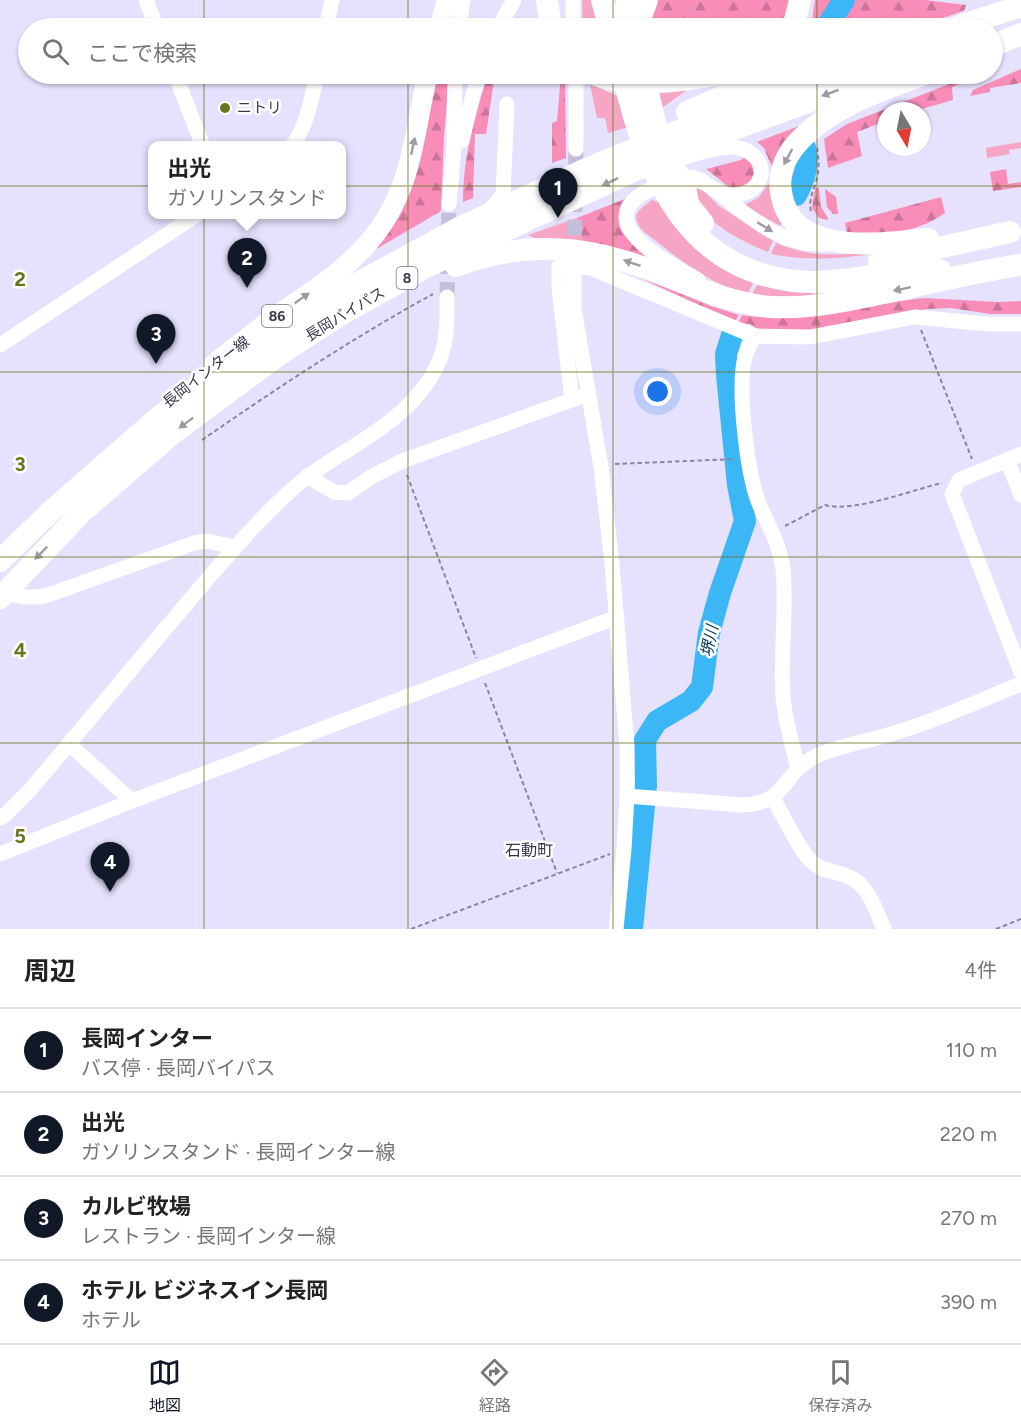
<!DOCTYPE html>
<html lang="ja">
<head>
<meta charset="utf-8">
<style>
	:root { --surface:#fff; --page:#f2f2f2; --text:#222; --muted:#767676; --line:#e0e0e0; --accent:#111827 }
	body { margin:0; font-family:Figtree,"Noto Sans JP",sans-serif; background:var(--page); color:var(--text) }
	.compass { position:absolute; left:877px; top:102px; width:54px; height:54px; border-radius:50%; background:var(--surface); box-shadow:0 2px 4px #0004; rotate:170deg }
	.you { position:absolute; left:658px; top:392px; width:21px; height:21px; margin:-15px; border:4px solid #fff; border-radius:50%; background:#1a73e8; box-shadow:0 0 0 9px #1a73e833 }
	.badge { display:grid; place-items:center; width:39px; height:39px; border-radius:50%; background:var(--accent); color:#fff; font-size:20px; font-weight:700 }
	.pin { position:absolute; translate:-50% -50px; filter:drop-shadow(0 2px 3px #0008) }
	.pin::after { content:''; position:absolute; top:32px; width:21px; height:18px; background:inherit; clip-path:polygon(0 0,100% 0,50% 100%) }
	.popup { position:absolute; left:148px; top:141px; width:198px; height:78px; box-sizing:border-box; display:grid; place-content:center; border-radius:12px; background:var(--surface); filter:drop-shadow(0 2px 4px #0005); font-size:20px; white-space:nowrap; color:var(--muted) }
	.popup b { font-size:22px; color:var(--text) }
	.popup::after { content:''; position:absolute; left:50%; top:100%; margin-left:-12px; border:12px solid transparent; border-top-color:var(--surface) }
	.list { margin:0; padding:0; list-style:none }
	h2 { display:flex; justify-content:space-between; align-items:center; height:78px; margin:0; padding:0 24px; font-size:26px }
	h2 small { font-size:20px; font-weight:400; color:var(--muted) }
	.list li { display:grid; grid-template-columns:39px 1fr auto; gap:18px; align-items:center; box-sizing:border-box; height:84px; padding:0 24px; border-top:2px solid var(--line) }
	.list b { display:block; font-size:22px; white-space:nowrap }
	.list p { margin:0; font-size:20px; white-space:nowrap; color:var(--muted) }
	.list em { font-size:20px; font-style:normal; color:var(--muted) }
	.icon { flex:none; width:33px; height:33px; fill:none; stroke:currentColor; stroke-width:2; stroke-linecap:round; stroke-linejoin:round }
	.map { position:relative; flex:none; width:1021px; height:929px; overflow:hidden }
	.search { position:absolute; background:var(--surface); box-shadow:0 2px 4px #0004; left:18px; right:18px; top:18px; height:66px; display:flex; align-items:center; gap:15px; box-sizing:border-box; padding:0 21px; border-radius:33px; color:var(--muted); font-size:22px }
	.sheet { height:414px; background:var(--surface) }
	nav { display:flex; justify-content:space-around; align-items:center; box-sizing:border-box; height:84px; border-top:2px solid var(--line); background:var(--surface); font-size:16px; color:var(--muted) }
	nav a { display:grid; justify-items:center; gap:3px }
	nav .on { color:var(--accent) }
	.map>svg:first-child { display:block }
</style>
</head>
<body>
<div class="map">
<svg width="1021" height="929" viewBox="0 0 1021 929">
	<defs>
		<pattern id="forest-firs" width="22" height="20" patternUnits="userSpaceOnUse" patternTransform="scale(1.5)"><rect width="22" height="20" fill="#f88db8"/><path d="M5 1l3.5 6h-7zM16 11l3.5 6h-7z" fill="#ca7498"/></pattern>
	</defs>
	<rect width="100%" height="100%" fill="#e6e1fd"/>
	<g fill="#f6a5c4">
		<polygon points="582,0 596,0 604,28 583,28"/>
		<polygon points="590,84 620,97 629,127 608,133 605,118 597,118"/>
		<polygon points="687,90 663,107 659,92"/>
		<polygon points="1021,142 1021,148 1009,150 1010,154 987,158 986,148"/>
		<path d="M802 151C808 170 801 181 792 197 789 176 792 170 802 151Z"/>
		<polygon points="770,182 783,221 780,226 744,205 758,198"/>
		<path d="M696 188 704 191 719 206 773 241 768 252C746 243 707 225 699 202 697 197 697 192 696 188Z"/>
		<path d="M652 200 661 203 753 283 747 296C704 280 677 258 642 230 630 214 639 210 652 200Z"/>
		<polygon points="577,218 583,244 538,240 528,235"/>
		<path d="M776 243C817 260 840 253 882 253 843 258 811 262 771 254Z"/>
		<polygon points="757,285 790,292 827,294 829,297 751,296"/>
	</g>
	<g fill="url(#forest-firs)">
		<polygon points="651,0 794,0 787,28 646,28"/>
		<polygon points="815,0 841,0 823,28 811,28"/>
		<polygon points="846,0 925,0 966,5 964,11 911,28 828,28"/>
		<polygon points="1021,69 1021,83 990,88 990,92 970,96 973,90"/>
		<polygon points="433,74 449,74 444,138 441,211 373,251"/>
		<path d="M488 74H495L486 134H475L473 198 463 202C463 157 475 116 488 74Z"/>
		<polygon points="561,74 565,74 566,158 552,163 552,123 557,121"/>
		<polygon points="975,74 986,74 952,87 953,100 915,111 886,111 886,121 857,132 862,156 828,168 824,139 847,124"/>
		<polygon points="799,126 772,167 764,148 757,142"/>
		<polygon points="746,156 757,172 747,188 729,187 706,169 741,160"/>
		<polygon points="1006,169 1008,184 1021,182 1021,187 993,191 990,172"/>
		<polygon points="815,188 819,188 821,207 828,218 827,220 819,218 812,208"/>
		<polygon points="825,189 836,197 838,214 833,214 827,207"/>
		<path d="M941 197 945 213C913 235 885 234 847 234L845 223Z"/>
		<path d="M627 198C606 228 629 241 653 258L583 244 577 218Z"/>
		<polygon points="619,268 711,306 739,315 735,322"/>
		<path d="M925 298 997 302 1021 301V314H990L951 308 927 309 812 332 758 329 750 324 738 323 742 315C801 325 865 304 925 298Z"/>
	</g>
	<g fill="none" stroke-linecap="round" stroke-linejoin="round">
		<g stroke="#3cb7f5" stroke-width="22">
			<polyline points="826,28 844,0"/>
			<path d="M796 195C805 179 808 166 805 148"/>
			<polyline points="632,929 646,785 645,740 657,721 691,701 702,687 709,633 720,593 745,521 738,485 727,375 726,354 733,332"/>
		</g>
		<g stroke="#c4bfd9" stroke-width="15" stroke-dasharray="15 8" stroke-linecap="butt">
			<polyline points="574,258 576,149"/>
			<polyline points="447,297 449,204"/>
		</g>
		<g stroke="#8a869d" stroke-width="2" stroke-dasharray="4.5 3" stroke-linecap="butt">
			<path d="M811 211C808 198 815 189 817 177 820 167 818 157 817 147"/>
			<polyline points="921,330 972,459"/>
			<path d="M202 440C277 388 353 338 433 294"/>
			<polyline points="615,464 735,459"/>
			<polyline points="407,475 476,658"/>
			<path d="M785 526 825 505C853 513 912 490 942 483"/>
			<polyline points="485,683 557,873"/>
			<polyline points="411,929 610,854"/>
			<polyline points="996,929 1021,919"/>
		</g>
		<g stroke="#fff" stroke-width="15">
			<polyline points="146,0 157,28"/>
			<polyline points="573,0 573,28"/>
			<polyline points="326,28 332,0"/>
			<polyline points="459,28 463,0"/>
			<polyline points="498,28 514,0"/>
			<polyline points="175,74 203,146"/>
			<polyline points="576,85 576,149"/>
			<polyline points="462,141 473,94 480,74"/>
			<path d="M292 146C308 124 311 100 317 74"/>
			<path d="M679 159C702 153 737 136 756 158 760 163 762 168 761 175 757 194 733 200 717 191 707 186 701 177 689 177 678 177 651 188 642 194 592 226 673 265 698 280"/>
			<path d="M718 192C750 218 782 247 826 244"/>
			<polyline points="449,204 454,149 455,74"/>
			<polyline points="490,210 503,195 507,104"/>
			<polyline points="574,276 574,309 601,467 612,563 627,747 627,796 624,849 616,929"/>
			<polyline points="0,345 198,214"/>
			<polyline points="572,400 559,288 559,266 591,268 754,336"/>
			<polyline points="1021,454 959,480 952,494 1021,672"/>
			<polyline points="1007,460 1021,495"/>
			<polyline points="307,476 334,492 348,493 371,477 402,461 580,397"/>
			<path d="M5 591C19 598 30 598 45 596L194 543 207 541 234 547"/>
			<polyline points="69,744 132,801"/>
			<path d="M798 768C792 745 785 720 783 697 780 654 787 611 783 569 780 544 767 524 758 501 747 471 737 388 745 357 747 349 751 343 754 336L810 337 915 317 987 324H1021"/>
			<path d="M627 796 742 805C789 803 780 775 814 757 836 746 861 743 884 736 931 723 976 702 1021 684"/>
			<path d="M773 798C782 813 799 850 811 861 822 872 836 871 849 877 869 885 876 911 884 929"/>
			<path d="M0 818 5 815 31 789C76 736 121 682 166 628 205 582 243 535 288 493 329 455 385 436 421 391 446 361 448 334 447 297"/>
			<polyline points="0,854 132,801 617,617"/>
		</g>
		<g stroke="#fff" stroke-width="20">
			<polyline points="439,28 447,0"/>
			<path d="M214 364C233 349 252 334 272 319 329 279 380 251 404 180 416 146 419 109 428 74"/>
		</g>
		<g stroke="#fff" stroke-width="22">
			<polyline points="547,0 551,28"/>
			<polyline points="602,0 610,28"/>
			<polyline points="621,28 628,0"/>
			<polyline points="637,28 647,0"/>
			<polyline points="793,28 800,0"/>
			<polyline points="954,28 1021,6"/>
			<polyline points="992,46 1021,34"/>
			<path d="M593 74C632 89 682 81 722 74"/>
			<path d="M623 74C647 178 689 279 812 282 836 282 861 277 885 274 903 272 922 271 940 270"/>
			<polyline points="643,74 657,130 663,145 686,191 688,204 703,223"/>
			<path d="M925 74C883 90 837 104 804 136 789 150 777 170 781 192 791 259 881 243 928 239"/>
			<polyline points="687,112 737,90 764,74"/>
			<polyline points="879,261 1010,232"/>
			<path d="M456 266C519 242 578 244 642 267 685 282 725 303 771 307 806 309 840 302 874 295 923 285 972 272 1021 265"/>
			<polyline points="0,561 50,512 160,416 269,337 334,296 461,227 582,171 673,133 828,74"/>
			<polyline points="0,598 82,512 172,434 283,352 342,314 426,267 685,147 885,74"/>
		</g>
	</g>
	<defs><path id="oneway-solid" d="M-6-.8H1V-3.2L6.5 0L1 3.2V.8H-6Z" transform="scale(1.5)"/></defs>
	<g fill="#9d9ba4">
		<use href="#oneway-solid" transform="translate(830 93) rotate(160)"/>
		<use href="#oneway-solid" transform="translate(413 146) rotate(-78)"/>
		<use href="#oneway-solid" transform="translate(788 157) rotate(118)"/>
		<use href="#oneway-solid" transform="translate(610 182) rotate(155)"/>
		<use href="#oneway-solid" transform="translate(765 227) rotate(32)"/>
		<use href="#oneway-solid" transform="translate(632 263) rotate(-161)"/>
		<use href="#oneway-solid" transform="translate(902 289) rotate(168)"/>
		<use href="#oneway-solid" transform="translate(302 298) rotate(-35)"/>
		<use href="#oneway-solid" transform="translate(186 423) rotate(143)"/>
		<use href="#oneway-solid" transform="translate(41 553) rotate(134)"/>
	</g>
	<path fill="none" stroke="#6b741d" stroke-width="1.5" stroke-opacity="0.55" d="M204 0V28M408 0V28M613 0V28M817 0V28M204 74V929M408 74V929M613 74V929M817 74V929M0 186H1021M0 372H1021M0 557H1021M0 743H1021"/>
	<circle fill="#6b741d" stroke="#fff" stroke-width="2" cx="225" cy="108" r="6"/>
	<g text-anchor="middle" stroke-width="5" stroke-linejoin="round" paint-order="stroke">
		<g fill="#fff" stroke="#767380" stroke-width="1.5">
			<rect x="396.5" y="267" width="21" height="22" rx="4.5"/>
			<rect x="262" y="305" width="30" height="22" rx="4.5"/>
		</g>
		<g font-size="14" font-weight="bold" fill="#3b374a">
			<text x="407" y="283">8</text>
			<text x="277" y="321">86</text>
		</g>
		<g font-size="15" fill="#3b374a" stroke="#fff" text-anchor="start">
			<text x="237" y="113">ニトリ</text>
		</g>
		<g font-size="15" fill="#3b374a" stroke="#fff">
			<text transform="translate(345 314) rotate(-31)" y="5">長岡バイパス</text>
			<text transform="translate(206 372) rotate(-38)" y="5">長岡インター線</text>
		</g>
		<g font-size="16" font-style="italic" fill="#053a53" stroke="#fff">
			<text transform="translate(709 641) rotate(-79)" y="6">堺川</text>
		</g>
		<g font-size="16" fill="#3b374a" stroke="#fff">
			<text x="529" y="856">石動町</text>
		</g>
	</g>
	<g font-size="20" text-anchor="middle" font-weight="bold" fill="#6b741d" stroke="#fff" stroke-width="5" stroke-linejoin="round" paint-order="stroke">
		<text x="20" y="286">2</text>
		<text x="20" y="471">3</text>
		<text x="20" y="657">4</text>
		<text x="20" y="843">5</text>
	</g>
</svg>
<svg class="compass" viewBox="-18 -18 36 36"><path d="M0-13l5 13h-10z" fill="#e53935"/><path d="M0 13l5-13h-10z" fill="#767676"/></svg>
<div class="you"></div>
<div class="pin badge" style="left:558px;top:218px">1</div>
<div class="pin badge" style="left:247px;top:288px">2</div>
<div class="popup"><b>出光</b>ガソリンスタンド</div>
<div class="pin badge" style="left:156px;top:364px">3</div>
<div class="pin badge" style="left:110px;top:892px">4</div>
<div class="search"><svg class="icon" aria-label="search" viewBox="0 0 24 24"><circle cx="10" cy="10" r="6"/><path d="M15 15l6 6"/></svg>ここで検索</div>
</div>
<section class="sheet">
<h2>周辺<small>4件</small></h2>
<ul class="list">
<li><span class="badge">1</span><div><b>長岡インター</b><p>バス停 · 長岡バイパス</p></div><em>110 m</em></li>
<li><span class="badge">2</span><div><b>出光</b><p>ガソリンスタンド · 長岡インター線</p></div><em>220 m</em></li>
<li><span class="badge">3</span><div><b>カルビ牧場</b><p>レストラン · 長岡インター線</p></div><em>270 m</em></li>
<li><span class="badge">4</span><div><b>ホテル ビジネスイン長岡</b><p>ホテル</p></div><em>390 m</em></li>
</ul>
</section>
<nav>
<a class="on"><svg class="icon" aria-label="map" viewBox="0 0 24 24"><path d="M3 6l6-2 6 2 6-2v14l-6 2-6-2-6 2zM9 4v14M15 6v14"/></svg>地図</a>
<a><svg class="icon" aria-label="directions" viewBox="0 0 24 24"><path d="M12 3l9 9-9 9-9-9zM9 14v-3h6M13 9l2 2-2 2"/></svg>経路</a>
<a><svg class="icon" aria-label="saved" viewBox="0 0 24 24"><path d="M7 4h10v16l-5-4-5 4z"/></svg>保存済み</a>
</nav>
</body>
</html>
